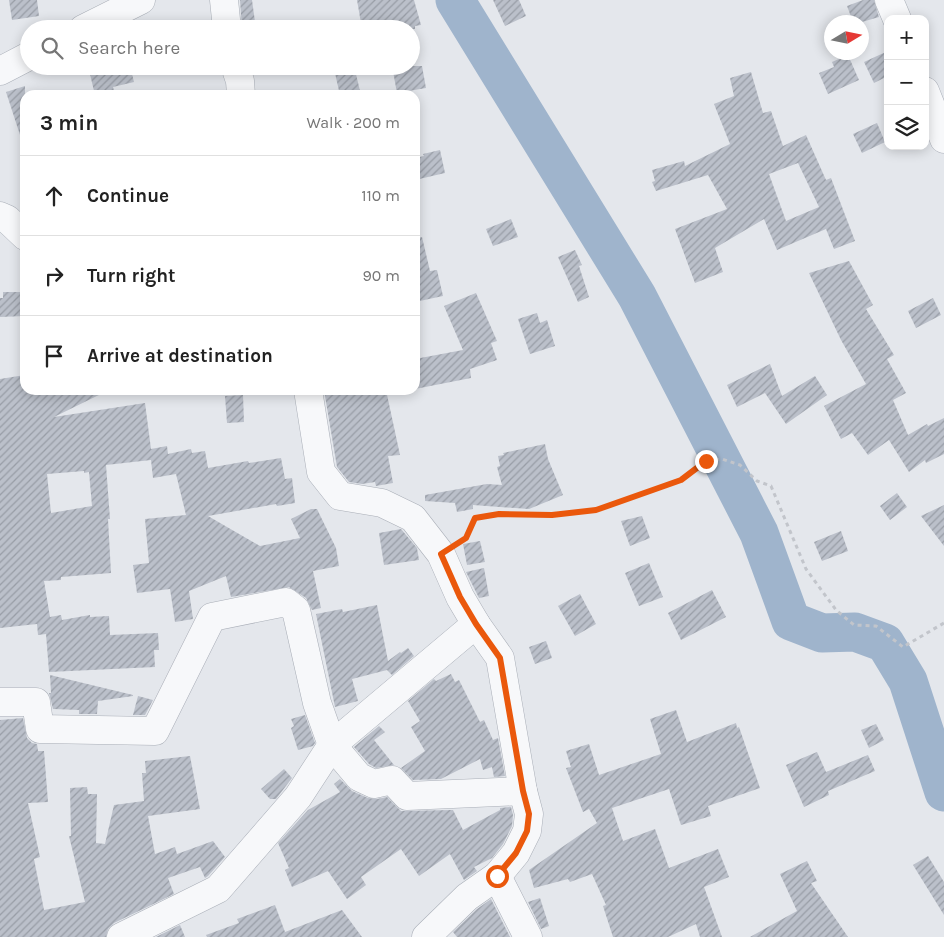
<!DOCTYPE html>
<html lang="en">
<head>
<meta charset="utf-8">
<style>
	:root { --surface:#fff; --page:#f2f2f2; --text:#222; --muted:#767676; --line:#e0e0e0 }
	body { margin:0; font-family:Karla,sans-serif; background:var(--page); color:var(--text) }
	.controls { position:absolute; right:15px; top:15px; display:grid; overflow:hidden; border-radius:10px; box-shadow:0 2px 12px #0003 }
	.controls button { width:45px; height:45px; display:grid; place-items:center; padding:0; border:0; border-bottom:1px solid var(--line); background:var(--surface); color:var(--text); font:25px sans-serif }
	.compass { position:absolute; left:824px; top:15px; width:45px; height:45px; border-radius:50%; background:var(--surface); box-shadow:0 2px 12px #0003; rotate:80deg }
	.stop { position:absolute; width:15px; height:15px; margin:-11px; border:4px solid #ea580c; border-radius:50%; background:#fff }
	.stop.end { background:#ea580c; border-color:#fff; box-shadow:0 1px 5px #0008 }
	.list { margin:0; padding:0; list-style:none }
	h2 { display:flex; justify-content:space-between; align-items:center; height:65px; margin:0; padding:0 20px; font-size:21px }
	h2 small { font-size:16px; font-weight:400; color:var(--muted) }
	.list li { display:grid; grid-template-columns:32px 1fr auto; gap:15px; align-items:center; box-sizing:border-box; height:80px; padding:0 20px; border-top:1px solid var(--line) }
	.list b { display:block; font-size:19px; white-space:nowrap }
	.list em { font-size:16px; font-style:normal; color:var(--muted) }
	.icon { flex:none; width:28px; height:28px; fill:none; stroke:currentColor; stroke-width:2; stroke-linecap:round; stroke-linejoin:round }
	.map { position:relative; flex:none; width:944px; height:937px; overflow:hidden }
	.search { position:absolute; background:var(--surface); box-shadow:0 2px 12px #0003; left:20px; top:20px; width:400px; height:55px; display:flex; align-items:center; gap:12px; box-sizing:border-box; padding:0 18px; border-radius:28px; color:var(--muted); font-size:19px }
	.panel { position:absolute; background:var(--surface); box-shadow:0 2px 12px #0003; left:20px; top:90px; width:400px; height:305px; border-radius:15px }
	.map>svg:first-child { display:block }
</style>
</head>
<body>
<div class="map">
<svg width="944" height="937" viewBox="0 0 944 937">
	<defs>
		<pattern id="building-hatch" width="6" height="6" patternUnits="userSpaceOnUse" patternTransform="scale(1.25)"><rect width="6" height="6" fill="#bbc0ca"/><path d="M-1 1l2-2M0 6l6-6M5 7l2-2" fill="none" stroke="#989da6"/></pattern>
	</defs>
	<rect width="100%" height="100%" fill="#e4e7ec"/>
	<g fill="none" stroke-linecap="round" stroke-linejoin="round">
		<polyline stroke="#9fb4cc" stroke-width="39" points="455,0 637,296 759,533 791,621 822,633 855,632 885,643 908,681 944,792"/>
	</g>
	<g fill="url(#building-hatch)" fill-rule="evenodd">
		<polygon points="9,0 37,0 39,16 12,20"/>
		<polygon points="240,0 252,0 256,29 242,29"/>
		<polygon points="357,0 414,0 421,25 415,26 415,29 362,29"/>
		<polygon points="493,0 519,0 526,16 505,26"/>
		<polygon points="863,0 874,0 879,17 862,22 853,22 847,6"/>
		<polygon points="888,51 888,76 874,83 864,62"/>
		<polygon points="848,55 859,80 828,94 819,73 834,67 832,62"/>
		<polygon points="88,66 130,66 134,82 113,87 115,95 95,95"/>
		<polygon points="343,66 354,66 361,95 340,95 334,69"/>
		<polygon points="392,66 422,66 426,88 397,93"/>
		<path d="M751 72 763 113 771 111 783 146 806 135 826 180 831 178 855 241 834 249 826 229 777 250 764 219 715 248 723 272 695 283 675 229 727 209 708 175 656 191 652 182 655 181 652 170 684 161 685 166 730 144 714 104 734 96 730 78ZM798 163 819 207 786 221 769 174Z"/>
		<polygon points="25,86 25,140 22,141 6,92"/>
		<polygon points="877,123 885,142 862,153 853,134"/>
		<polygon points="440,150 445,173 415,180 415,158 424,156 423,154"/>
		<polygon points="511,219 518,237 493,246 486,229"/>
		<polygon points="422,237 430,271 437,270 443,296 415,302 415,238"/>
		<polygon points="575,250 582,265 579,266 589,297 578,302 558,257"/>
		<polygon points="849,261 873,305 866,309 894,355 887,359 906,393 893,400 908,435 927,424 928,426 944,418 944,454 926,463 925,460 909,472 889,440 868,455 852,433 841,439 824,406 866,384 841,340 809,273"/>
		<polygon points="3,292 25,292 25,316 0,317 0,298 3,298"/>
		<polygon points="476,293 497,341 491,343 497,360 470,369 471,378 415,389 415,359 463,350 444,306"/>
		<polygon points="933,298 941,315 916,328 908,311"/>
		<polygon points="537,313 540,323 547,320 555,346 530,354 518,319"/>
		<polygon points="770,364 782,396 815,376 827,395 786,424 765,393 737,407 727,385"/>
		<path d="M25 375V390H109L54 417 145 403 151 449 167 446 168 454 191 449 192 453 205 451 208 468 248 461 249 463 281 458 285 479 292 478 295 503 277 506 276 504 208 516 260 546 300 538 291 519 311 509H317L336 548 339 566 313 571 321 608 312 610 306 598 289 587 231 597 226 576 189 591 193 619 175 622 170 589 137 593 133 565 149 563 145 519 186 515 176 474 153 478 151 460 106 465 110 519H108L111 573 61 577V580L44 581 50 617 61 615 62 620 90 615V617L109 616 110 635 158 633 159 650H154L155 667 49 672 46 634 38 635 37 624 0 628V379ZM84 471V473L89 472 92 506 51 513 47 474Z"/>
		<polygon points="324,390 386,390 400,455 388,456 393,483 376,486 375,482 362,484 349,482 337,467"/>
		<polygon points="243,395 244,422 227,423 225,396"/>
		<polygon points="545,444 548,459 563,495 529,509 473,505 473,509 457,512 455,503 425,501 425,495 487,484 502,485 497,467 500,466 498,456 504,455 503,453"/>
		<polygon points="897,493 907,507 890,520 880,506"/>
		<polygon points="944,505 944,546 921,516"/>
		<polygon points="642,516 650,538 630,546 621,521"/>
		<polygon points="401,529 417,548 419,560 384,565 379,533"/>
		<polygon points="841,531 848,551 822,561 814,542"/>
		<polygon points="480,541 485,562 467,565 463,544"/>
		<polygon points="649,563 663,597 639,606 625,573"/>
		<polygon points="484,568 489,596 479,598 466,572"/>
		<polygon points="712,590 726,617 681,640 668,613"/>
		<polygon points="580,594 596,624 575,636 558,606"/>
		<polygon points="377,605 388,661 400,652 401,653 408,648 414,656 392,675 387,670 352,679 358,701 335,707 316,614 342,609 343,612"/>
		<polygon points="546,641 552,658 535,664 529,647"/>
		<polygon points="451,674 455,682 459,680 480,722 484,720 493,740 498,738 505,776 494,777 492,767 483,770 480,759 441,779 413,780 401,768 425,751 411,727 420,721 408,701 434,679 436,681"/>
		<polygon points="50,675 133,695 133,696 98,701 97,714 79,714 79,710 53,709 49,693 51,693"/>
		<polygon points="138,696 153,700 145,715 133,715"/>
		<polygon points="676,710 687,742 736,723 737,728 739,727 760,788 708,806 711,816 681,825 669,789 612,808 623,841 655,829 669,868 718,849 729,877 704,887 722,937 700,937 696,924 668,937 613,937 603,906 606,905 592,874 570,882 568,879 534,888 529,870 597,823 589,809 583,812 566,768 571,767 566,751 589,744 599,775 661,754 650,719"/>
		<polygon points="305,715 315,743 313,746 298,750 291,728 294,726 291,719"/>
		<polygon points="23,718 27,738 32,743 37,744 38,751 44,751 48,802 28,803 40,857 34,859 44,910 85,902 69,836 71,836 70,788 87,787 88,794 97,794 96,843 105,844 114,805 144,801 142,773 146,773 145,761 190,756 200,809 148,816 155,854 175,847 177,854 213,841 225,857 208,876 205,878 200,867 168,878 174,894 114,923 108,929 106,937 0,937 0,720"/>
		<polygon points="876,724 884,740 869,748 861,730"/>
		<polygon points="379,726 385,732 374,740 394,765 376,768 369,764 354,747"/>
		<polygon points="817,752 826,772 868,755 875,771 828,791 829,795 804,807 786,765"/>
		<polygon points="284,769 292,778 276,799 270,799 261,789"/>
		<polygon points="340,779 352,791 368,798 377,799 387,797 401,811 453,810 463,830 500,810 500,808 511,807 513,815 512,826 503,844 492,858 474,867 477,871 464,880 450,854 419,876 401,849 361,877 366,885 347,899 328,871 292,887 285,870 289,868 278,843 308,810 340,792 334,784"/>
		<polygon points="928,856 944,882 944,915 913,865"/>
		<polygon points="807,861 817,881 811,883 848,937 750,937 797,911 780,874"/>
		<polygon points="540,898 549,926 541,929 528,902"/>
		<polygon points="491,899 510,937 457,937 453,932 477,909"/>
		<polygon points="275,905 285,932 342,910 362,937 207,937 206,935 239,923 237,919"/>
		<polygon points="180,925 185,937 156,937"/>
	</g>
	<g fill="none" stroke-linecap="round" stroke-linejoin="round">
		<defs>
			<g id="minor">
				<polyline points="224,0 227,29"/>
				<polyline points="889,0 897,19"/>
				<polyline points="83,29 141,0"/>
				<polyline points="235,66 240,81 241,95"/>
				<polyline points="0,71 29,56"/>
				<polyline points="925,91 944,139"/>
				<polyline points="0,216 7,219 25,236"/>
				<polyline points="308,390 321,472 340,496 382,503 413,518 441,554 460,597 476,624 500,658 523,791 529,814 527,831 516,853 497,876 467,897 426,937"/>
				<polyline points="0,702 36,702 40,729 155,731 212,617 286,602 296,610 317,703 332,745 359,777 374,784 392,780 407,796 523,791"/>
				<polyline points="497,876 528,937"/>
				<polyline points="121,937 218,889 298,797 332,745 476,624"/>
			</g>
		</defs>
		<use href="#minor" stroke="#a9aeb7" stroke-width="29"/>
		<polyline stroke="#c2c5cb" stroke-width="3" stroke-dasharray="4 4" stroke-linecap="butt" points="460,541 466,538 475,519 499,514 552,515 596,510 681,479 706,461 722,459 740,465 757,481 771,486 806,569 836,610 854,625 876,626 903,647 944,623"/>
		<use href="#minor" stroke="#f7f8fa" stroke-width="28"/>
	</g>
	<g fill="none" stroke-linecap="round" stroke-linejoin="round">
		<polyline stroke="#ea580c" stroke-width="6" points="497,876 516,853 527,831 529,814 523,791 500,658 476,624 460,597 441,554 466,538 475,518 499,514 552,515 596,510 681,480 706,461"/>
	</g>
</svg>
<div class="controls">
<button>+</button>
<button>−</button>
<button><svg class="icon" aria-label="layers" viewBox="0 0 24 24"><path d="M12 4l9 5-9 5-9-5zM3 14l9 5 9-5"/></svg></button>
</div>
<svg class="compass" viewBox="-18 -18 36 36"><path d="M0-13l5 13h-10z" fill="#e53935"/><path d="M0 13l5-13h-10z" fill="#767676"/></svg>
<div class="stop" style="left:497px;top:876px"></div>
<div class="stop end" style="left:706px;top:461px"></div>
<div class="search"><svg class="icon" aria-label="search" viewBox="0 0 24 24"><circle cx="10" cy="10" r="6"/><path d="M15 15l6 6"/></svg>Search here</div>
<section class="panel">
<h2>3 min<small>Walk · 200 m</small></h2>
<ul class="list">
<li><svg class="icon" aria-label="ahead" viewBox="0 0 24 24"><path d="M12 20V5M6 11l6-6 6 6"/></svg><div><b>Continue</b></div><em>110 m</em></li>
<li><svg class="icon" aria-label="right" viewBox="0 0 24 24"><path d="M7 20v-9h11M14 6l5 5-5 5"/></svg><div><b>Turn right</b></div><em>90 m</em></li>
<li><svg class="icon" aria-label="arrive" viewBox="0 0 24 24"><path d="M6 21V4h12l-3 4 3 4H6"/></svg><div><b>Arrive at destination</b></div></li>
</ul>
</section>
</div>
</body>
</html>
